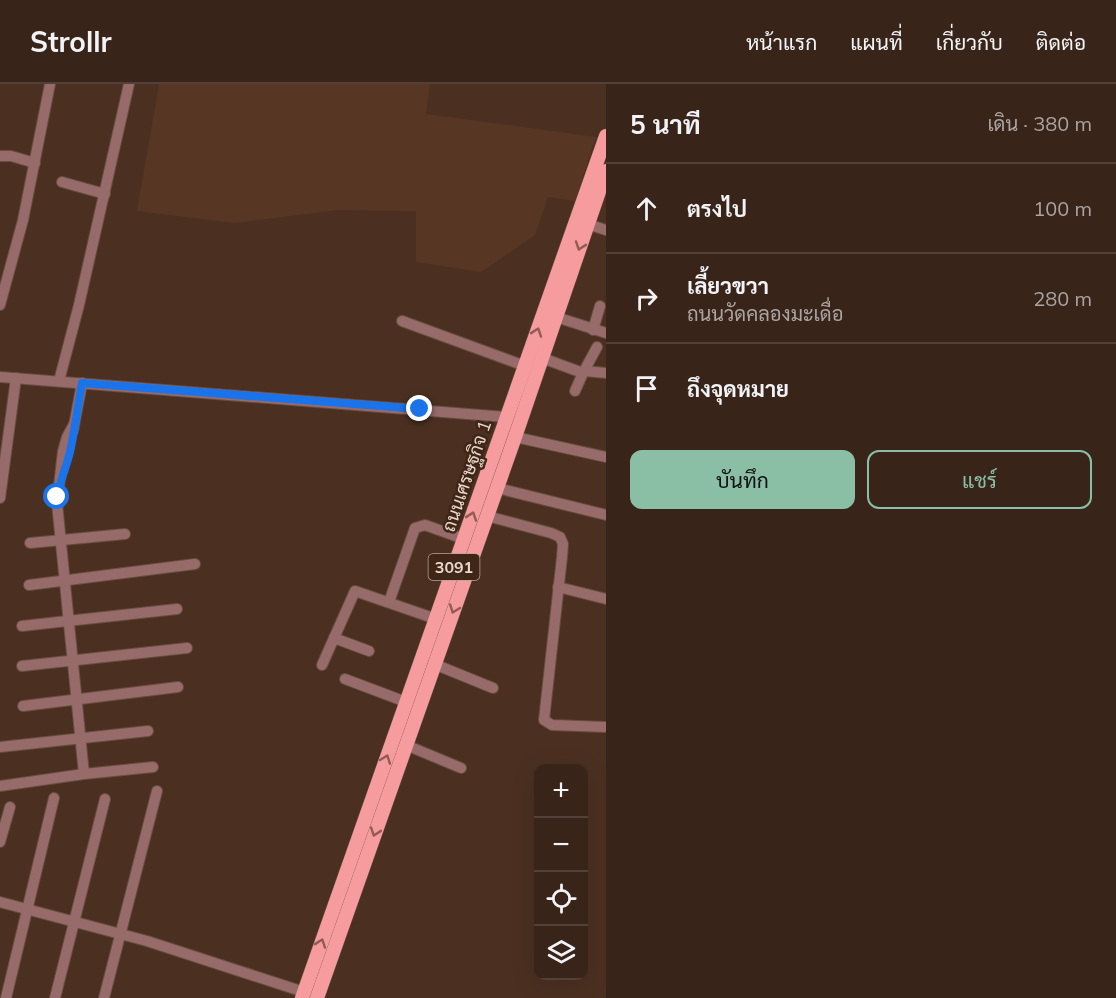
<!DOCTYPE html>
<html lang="th">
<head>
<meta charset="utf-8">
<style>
	:root { --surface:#382419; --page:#433026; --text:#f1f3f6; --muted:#aba4a2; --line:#524138; --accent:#8abfa5 }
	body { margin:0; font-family:Mulish,Sarabun,sans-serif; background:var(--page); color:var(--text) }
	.controls { position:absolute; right:18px; bottom:18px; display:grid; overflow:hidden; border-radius:12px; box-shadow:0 6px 24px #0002 }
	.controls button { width:54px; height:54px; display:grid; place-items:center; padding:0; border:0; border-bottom:2px solid var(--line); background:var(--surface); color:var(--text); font:30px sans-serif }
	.stop { position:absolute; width:18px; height:18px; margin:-14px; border:4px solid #1a73e8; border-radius:50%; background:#fff }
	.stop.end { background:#1a73e8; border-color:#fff; box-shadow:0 2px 6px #0008 }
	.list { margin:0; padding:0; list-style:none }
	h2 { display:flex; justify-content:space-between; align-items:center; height:78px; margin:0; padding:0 24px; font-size:26px }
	h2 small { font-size:20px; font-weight:400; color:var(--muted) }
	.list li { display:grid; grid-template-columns:39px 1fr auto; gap:18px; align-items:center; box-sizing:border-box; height:90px; padding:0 24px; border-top:2px solid var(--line) }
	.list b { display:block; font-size:22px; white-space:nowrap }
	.list p { margin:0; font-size:20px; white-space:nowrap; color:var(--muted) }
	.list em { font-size:20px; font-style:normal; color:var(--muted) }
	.actions { display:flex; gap:12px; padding:18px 24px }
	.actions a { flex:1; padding:14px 0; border:2px solid var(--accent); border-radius:12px; text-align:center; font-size:21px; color:var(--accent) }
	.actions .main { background:var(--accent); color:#111 }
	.icon { flex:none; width:33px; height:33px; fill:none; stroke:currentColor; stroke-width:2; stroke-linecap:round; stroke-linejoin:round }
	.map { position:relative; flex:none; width:606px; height:914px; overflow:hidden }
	header { display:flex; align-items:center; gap:36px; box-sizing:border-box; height:84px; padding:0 30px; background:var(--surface); border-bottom:2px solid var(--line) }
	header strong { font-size:28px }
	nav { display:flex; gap:33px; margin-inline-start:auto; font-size:21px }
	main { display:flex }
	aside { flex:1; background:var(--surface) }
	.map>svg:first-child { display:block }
</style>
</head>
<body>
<header>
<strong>Strollr</strong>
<nav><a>หน้าแรก</a><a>แผนที่</a><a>เกี่ยวกับ</a><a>ติดต่อ</a></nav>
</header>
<main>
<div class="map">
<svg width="606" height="914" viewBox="0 0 606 914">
	<rect width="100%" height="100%" fill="#4b3021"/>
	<polygon fill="#573723" points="159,0 430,0 426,30 596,53 575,117 548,113 535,151 481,188 416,178 416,127 338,126 234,139 137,127"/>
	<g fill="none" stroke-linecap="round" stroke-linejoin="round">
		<defs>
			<g id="minor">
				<polyline points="0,72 11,72 35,79"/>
				<polyline points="62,98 105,110"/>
				<polyline points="587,140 606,146"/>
				<polyline points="0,221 23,136 50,0"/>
				<polyline points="556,233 606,249"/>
				<polyline points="402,237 525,282"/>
				<polyline points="593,246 600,222"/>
				<polyline points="542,274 583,289 597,263"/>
				<polyline points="585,287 606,289"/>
				<polyline points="0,293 506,333"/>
				<polyline points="59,297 79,221 129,0"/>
				<polyline points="575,307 583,289"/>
				<polyline points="74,340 67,353 63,367 57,419 84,690"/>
				<polyline points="73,347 82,299"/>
				<polyline points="515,353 606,373"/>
				<polyline points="497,404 606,431"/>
				<polyline points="0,414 16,294"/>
				<polyline points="487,432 551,449 560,453 563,460 562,473 544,636 552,641 606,643"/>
				<polyline points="30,459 125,450"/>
				<polyline points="29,501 195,480"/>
				<polyline points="558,503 606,515"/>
				<polyline points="389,518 415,444 425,441 464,455"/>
				<polyline points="22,542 177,525"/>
				<polyline points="334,554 369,567"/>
				<polyline points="434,580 493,604"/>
				<polyline points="322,581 355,507 436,535"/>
				<polyline points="22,582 187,564"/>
				<polyline points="345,595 406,618"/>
				<polyline points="23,622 178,603"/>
				<polyline points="406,661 461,684"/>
				<polyline points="0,663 148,647"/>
				<polyline points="0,702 84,690 153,683"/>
				<polyline points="0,758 10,723"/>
				<polyline points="0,818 147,857 304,908"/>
				<polyline points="6,914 54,714"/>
				<polyline points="55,914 105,715"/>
				<polyline points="104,914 157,707"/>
			</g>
			<g id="major">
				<polyline points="302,914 606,52"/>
				<polyline points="317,914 515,353 606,87"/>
			</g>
		</defs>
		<use href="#minor" stroke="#674e40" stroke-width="12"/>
		<use href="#major" stroke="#674e40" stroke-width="15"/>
		<use href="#minor" stroke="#986b6b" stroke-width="10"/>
		<use href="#major" stroke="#f69c9e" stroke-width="14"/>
	</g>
	<defs><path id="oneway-chevron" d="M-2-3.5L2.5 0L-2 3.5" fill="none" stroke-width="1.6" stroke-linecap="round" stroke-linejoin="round" transform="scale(1.5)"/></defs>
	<g stroke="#925b54">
		<use href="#oneway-chevron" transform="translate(580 162) rotate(109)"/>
		<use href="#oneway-chevron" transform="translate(537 248) rotate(-71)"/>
		<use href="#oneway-chevron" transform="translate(472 432) rotate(-71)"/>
		<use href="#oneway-chevron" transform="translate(454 525) rotate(110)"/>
		<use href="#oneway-chevron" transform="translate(386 675) rotate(-70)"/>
		<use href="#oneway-chevron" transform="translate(375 748) rotate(109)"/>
		<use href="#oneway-chevron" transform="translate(321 859) rotate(-71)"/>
	</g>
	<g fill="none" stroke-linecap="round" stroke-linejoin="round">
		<path stroke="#1a73e8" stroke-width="8" d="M57 413C60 397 66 384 70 368 75 345 78 322 82 299L420 325"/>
	</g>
	<g text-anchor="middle" stroke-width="5" stroke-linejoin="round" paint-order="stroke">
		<rect fill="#402617" stroke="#b6a397" stroke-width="1.5" x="428.5" y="470" width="51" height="26" rx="4.5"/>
		<g font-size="16" font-weight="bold" fill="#e9d8ce">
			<text x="454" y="489">3091</text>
		</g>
		<g font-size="18" fill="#e9d8ce" stroke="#402617">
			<text transform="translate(467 392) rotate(-71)" y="6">ถนนเศรษฐกิจ 1</text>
		</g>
	</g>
</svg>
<div class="controls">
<button>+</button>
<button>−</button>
<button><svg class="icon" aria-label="locate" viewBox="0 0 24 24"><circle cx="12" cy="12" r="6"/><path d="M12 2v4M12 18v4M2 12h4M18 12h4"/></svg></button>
<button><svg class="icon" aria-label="layers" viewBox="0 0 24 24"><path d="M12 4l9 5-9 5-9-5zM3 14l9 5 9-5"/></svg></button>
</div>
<div class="stop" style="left:57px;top:413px"></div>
<div class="stop end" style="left:420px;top:325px"></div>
</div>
<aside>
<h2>5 นาที<small>เดิน · 380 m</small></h2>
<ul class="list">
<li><svg class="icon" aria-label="ahead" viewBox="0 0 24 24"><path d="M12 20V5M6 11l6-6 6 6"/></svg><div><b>ตรงไป</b></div><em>100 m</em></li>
<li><svg class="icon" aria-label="right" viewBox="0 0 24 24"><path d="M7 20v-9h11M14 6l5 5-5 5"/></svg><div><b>เลี้ยวขวา</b><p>ถนนวัดคลองมะเดื่อ</p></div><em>280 m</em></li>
<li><svg class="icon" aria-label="arrive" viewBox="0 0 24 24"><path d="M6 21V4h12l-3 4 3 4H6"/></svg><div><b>ถึงจุดหมาย</b></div></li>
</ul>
<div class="actions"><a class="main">บันทึก</a><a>แชร์</a></div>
</aside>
</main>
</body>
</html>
